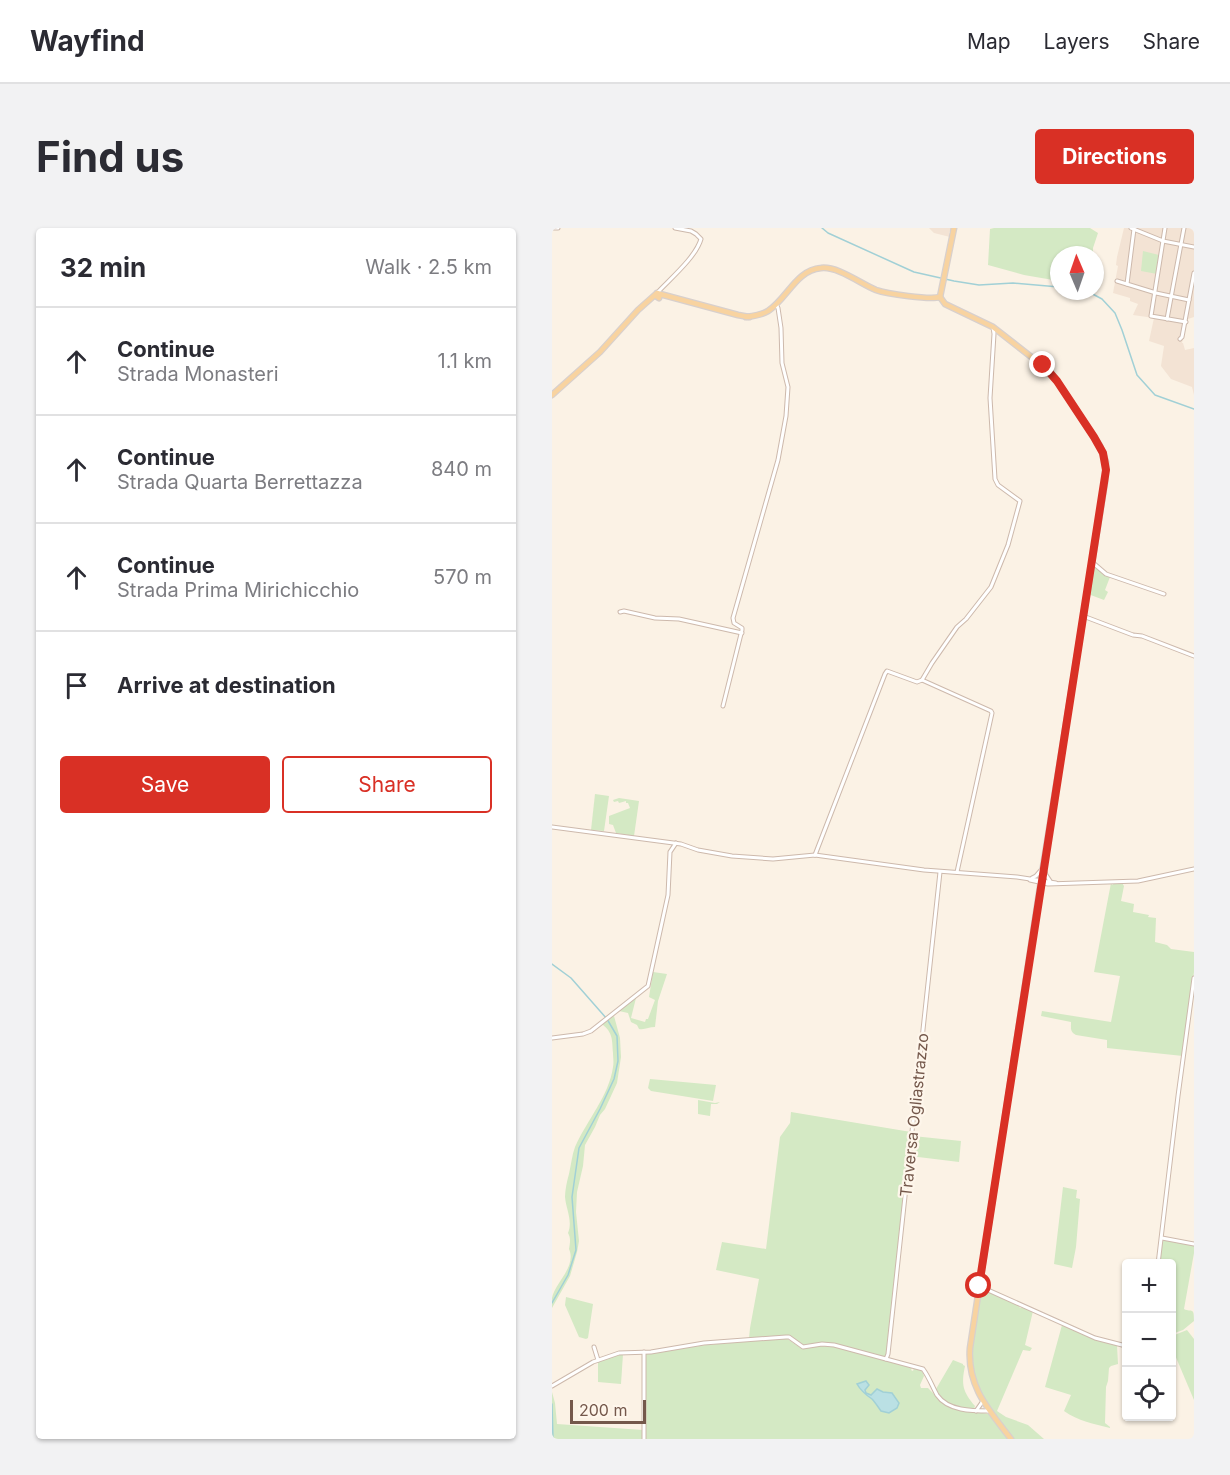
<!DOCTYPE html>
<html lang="en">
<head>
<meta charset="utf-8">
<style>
	:root { --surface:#fff; --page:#f2f2f3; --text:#2b2b33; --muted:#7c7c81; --line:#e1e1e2; --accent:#d93025 }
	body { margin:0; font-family:Inter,sans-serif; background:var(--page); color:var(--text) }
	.controls { position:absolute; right:18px; bottom:18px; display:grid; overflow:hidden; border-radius:6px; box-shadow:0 2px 4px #0004 }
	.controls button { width:54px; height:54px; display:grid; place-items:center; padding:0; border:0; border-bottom:2px solid var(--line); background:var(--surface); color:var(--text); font:30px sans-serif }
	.compass { position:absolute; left:498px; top:18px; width:54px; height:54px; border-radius:50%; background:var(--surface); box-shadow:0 2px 4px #0004; rotate:358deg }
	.scale { position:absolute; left:18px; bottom:15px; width:76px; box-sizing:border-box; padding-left:6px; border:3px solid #74584b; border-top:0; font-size:16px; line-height:21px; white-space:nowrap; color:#74584b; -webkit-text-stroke:4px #fef6eb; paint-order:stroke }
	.stop { position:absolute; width:18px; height:18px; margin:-14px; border:4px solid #d93025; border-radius:50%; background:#fff }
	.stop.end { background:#d93025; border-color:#fff; box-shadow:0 2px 6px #0008 }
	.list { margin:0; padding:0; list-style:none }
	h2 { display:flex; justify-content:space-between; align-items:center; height:78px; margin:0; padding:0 24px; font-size:26px }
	h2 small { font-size:20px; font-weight:400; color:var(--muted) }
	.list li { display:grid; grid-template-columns:39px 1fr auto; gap:18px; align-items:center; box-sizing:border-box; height:108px; padding:0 24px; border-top:2px solid var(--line) }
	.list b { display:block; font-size:22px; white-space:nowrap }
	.list p { margin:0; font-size:20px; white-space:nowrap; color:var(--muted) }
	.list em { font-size:20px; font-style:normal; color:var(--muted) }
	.actions { display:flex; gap:12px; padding:18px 24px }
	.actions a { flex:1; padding:14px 0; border:2px solid var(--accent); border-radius:6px; text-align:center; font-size:21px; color:var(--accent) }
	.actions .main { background:var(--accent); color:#fff }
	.icon { flex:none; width:33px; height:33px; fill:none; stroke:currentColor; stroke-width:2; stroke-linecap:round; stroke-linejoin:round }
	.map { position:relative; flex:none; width:642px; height:1211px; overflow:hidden; border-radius:6px }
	header { display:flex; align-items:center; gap:36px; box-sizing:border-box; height:84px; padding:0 30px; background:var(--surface); border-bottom:2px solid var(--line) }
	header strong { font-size:28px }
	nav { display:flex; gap:33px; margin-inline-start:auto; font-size:21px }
	.intro { display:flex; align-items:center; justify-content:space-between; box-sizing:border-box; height:144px; padding:0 36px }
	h1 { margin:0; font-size:42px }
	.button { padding:15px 27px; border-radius:6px; background:var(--accent); color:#fff; font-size:21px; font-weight:700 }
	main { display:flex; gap:36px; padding:0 36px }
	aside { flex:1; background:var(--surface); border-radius:6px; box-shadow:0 2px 4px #0004 }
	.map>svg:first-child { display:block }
</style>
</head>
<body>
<header>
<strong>Wayfind</strong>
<nav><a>Map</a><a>Layers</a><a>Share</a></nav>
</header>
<div class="intro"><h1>Find us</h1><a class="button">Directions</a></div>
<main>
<aside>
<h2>32 min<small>Walk · 2.5 km</small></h2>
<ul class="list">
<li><svg class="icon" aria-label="ahead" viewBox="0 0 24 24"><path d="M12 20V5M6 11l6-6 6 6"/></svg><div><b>Continue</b><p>Strada Monasteri</p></div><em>1.1 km</em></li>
<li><svg class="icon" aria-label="ahead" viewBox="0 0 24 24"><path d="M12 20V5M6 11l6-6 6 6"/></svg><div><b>Continue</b><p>Strada Quarta Berrettazza</p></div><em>840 m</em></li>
<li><svg class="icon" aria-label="ahead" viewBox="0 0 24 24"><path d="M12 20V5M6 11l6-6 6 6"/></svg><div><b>Continue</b><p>Strada Prima Mirichicchio</p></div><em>570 m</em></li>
<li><svg class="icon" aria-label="arrive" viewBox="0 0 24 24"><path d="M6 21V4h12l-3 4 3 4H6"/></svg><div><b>Arrive at destination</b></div></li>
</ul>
<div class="actions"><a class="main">Save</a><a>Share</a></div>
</aside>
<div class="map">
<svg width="642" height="1211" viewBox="0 0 642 1211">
	<rect width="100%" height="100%" fill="#fbf2e5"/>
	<g fill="#f3e3d4">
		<polygon points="377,0 414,0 403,0 397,4 398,9 382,5"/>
		<polygon points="572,0 642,0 642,89 636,91 630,115 631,115 633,122 642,120 642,167 640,159 619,151 609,138 612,118 597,113 602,90 581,87 586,76 578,73 578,70 561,65 566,38 564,37 565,29"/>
	</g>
	<g fill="#d4e9c4">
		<polygon points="442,0 538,0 546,5 541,20 541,27 507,27 507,53 472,47 436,37 438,1"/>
		<polygon points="591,23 607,27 605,46 589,43"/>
		<polygon points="542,337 550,345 558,349 553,362 556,364 552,372 536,366"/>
		<polygon points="43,566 57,568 52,603 39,602"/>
		<polygon points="67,570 87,573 82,608 64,605 61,597 57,596 57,588 78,580 76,575 74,575 74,573 67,575 66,573 62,574 61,572"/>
		<path d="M559 655 560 657 563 655H570L572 658 569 673 582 676 581 684 597 687 596 689 604 690 603 714 615 717 619 721 642 724V744L631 828 555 820V812L524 807C518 804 519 801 519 794L489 788 490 783 559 794 568 748 542 744Z"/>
		<path d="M101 744 115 746 106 773 103 799C97 799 93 802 87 801L85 797 79 794 76 785 67 783 84 770 79 790 93 794 94 791H96L103 772 97 769Z"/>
		<path d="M62 788 68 810 69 829 65 855 53 881 48 887 43 899 33 917 31 938 25 964 24 984 27 1013 25 1024 18 1048 0 1080C0 1077 0 1073 0 1070 3 1055 25 1038 17 1021 18 1015 19 1010 16 1005 21 993 14 981 13 969 13 962 15 953 17 946 19 937 20 927 23 919 35 892 57 868 61 839 62 834 61 829 61 825 60 811 61 805 50 796Z"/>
		<polygon points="98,851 164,857 161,873 99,863 96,860"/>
		<polygon points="146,872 163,875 168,874 165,876 159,876 158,888 146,886"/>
		<polygon points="239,884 359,904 335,1125 333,1129 281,1115 270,1115 253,1118 247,1116 238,1107 197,1110 198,1100 207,1051 164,1042 170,1014 214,1021 228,909 238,895"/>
		<polygon points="361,908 409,913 407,934 358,928"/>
		<polygon points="511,959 525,962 524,970 528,971 524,1019 520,1040 502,1036"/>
		<path d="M612 1012 642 1017V1025L632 1081C640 1085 642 1078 642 1093L631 1102 620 1106V1036H608L610 1013Z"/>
		<path d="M429 1061 467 1077V1079L469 1080 471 1078 481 1083 473 1117 480 1120 478 1123 471 1122 445 1183 454 1189 476 1197 492 1211H461C450 1197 436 1182 428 1166 412 1132 423 1095 429 1061Z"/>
		<polygon points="14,1069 41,1076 36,1110 34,1111 27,1109 13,1077"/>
		<path d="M510 1097 543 1111 565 1117 566 1136 559 1138 557 1140 556 1153 554 1159 553 1195 558 1199V1200C542 1196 526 1193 512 1183L519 1167 493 1159Z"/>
		<polygon points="635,1102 642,1111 642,1172 620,1120 620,1108"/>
		<polygon points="234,1110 250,1121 270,1117 283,1118 360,1140 359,1142 361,1143 362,1140 370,1143 372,1148 368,1157 369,1160 376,1160 390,1174 399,1180 437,1186 456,1211 93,1211 94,1126 154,1117"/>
		<polygon points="71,1126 69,1156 46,1154 46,1133"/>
		<path d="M401 1132 411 1136V1137L413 1138C409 1157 411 1164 423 1178L422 1181C404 1180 393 1177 384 1161Z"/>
		<polygon points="0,1164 3,1175 5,1196 91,1202 91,1211 0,1211"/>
	</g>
	<path fill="#bae0e4" stroke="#a1d0d6" stroke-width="1.5" d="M314 1153 317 1157 313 1162 314 1165 319 1167 325 1161 331 1164 340 1165 347 1175 345 1180 337 1185 329 1183C326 1179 323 1174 320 1171 314 1167 309 1163 305 1156Z"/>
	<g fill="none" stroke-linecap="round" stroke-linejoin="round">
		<g stroke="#a1d0d6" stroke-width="1.5">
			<polyline points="270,0 276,5 362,44 402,53 427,57 461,55 507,59"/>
			<polyline points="535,63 550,71 563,85 570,102 585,147 603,167 642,181"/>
			<polyline points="0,736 19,750 55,791 65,808 66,833 62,851 48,881 27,920 20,969 24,1022 16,1047 0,1075"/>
			<polyline points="0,1176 1,1211"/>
		</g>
		<defs>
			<g id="minor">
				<polyline points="0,0 6,0"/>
				<polyline points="579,0 611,13 642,19"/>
				<polyline points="613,0 599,88 634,94"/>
				<polyline points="565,53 604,65 637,72"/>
				<polyline points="575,56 582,1"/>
				<path d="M105 65C118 51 144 29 149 11L144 6 139 3 123 0"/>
				<polyline points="615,91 632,0"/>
				<polyline points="628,111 630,109 642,45"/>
				<polyline points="540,334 554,346 612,366"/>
				<polyline points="68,384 72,383 103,390 127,391 190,405"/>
				<polyline points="531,388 581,407 590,408 642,428"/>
				<polyline points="370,452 439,483 440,485 405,644"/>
				<polyline points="171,478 190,402 190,400 182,395 181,390 226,232 234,188 236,159 230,135 229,100 226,80 224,76"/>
				<polyline points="0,599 129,616 146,622 180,628 221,631 263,627 372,642 465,649 504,655"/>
				<polyline points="263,627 333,446 335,443 365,454 370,452 380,435 405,399 414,391 439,359 456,317 468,273 446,257 443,251 438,170 442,106 441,99"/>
				<polyline points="492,640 494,647 498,653"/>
				<polyline points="480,650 484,648 490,641"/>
				<polyline points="478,652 496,656 586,653 642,641"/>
				<polyline points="0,810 31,806 39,803 96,758 116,667 118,624 124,615"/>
				<polyline points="610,1010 642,1016"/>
				<polyline points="606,1036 626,868 642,750"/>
				<polyline points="427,1058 543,1110 574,1118"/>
				<polyline points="42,1119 46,1132"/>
				<polyline points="334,1131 336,1126 388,644"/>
				<path d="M0 1158 41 1134 67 1125 99 1124 152 1115 234 1109H237L251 1119 270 1116 282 1117 371 1141C377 1149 380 1158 385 1167 396 1183 420 1183 438 1183"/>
				<polyline points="424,1183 431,1173"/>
				<polyline points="92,1211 92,1124"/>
			</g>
			<g id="major">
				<polyline points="108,66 105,65 104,68 107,70 108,66 186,87 197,89"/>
				<path d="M388 69 393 76 441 99 496 142 505 153 548 218 554 234 553 254 491 639 418 1120C415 1159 437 1182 459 1211"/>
				<polyline points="388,69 402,0"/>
				<path d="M194 89C202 88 210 87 216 83 235 71 244 42 269 40 286 38 309 56 324 62 335 66 378 72 388 69"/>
				<polyline points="0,167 48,124 86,82 104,66"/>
			</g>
		</defs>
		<use href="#minor" stroke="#cdb9ac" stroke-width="5"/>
		<use href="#major" stroke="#d8d0cd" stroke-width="7"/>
		<use href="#minor" stroke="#fff" stroke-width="3"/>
		<use href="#major" stroke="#f8d3a0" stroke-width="4.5"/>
	</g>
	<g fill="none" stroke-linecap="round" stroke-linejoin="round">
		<polyline stroke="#d93025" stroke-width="8" points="427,1058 554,242 551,225 542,209 505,153 491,137"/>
	</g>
	<g text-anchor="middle" stroke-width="4.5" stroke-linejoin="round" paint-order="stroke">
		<g font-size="16" fill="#74584b" stroke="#fef6eb">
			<text transform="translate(362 887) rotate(-84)" y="6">Traversa Ogliastrazzo</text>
		</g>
	</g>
</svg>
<div class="controls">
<button>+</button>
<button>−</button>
<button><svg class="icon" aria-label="locate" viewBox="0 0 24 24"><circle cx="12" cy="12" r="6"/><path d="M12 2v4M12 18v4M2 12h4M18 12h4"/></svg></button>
</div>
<svg class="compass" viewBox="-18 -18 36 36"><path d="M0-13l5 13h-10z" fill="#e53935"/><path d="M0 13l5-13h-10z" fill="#7c7c81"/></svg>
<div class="scale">200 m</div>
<div class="stop" style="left:427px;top:1058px"></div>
<div class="stop end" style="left:491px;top:137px"></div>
</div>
</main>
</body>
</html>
